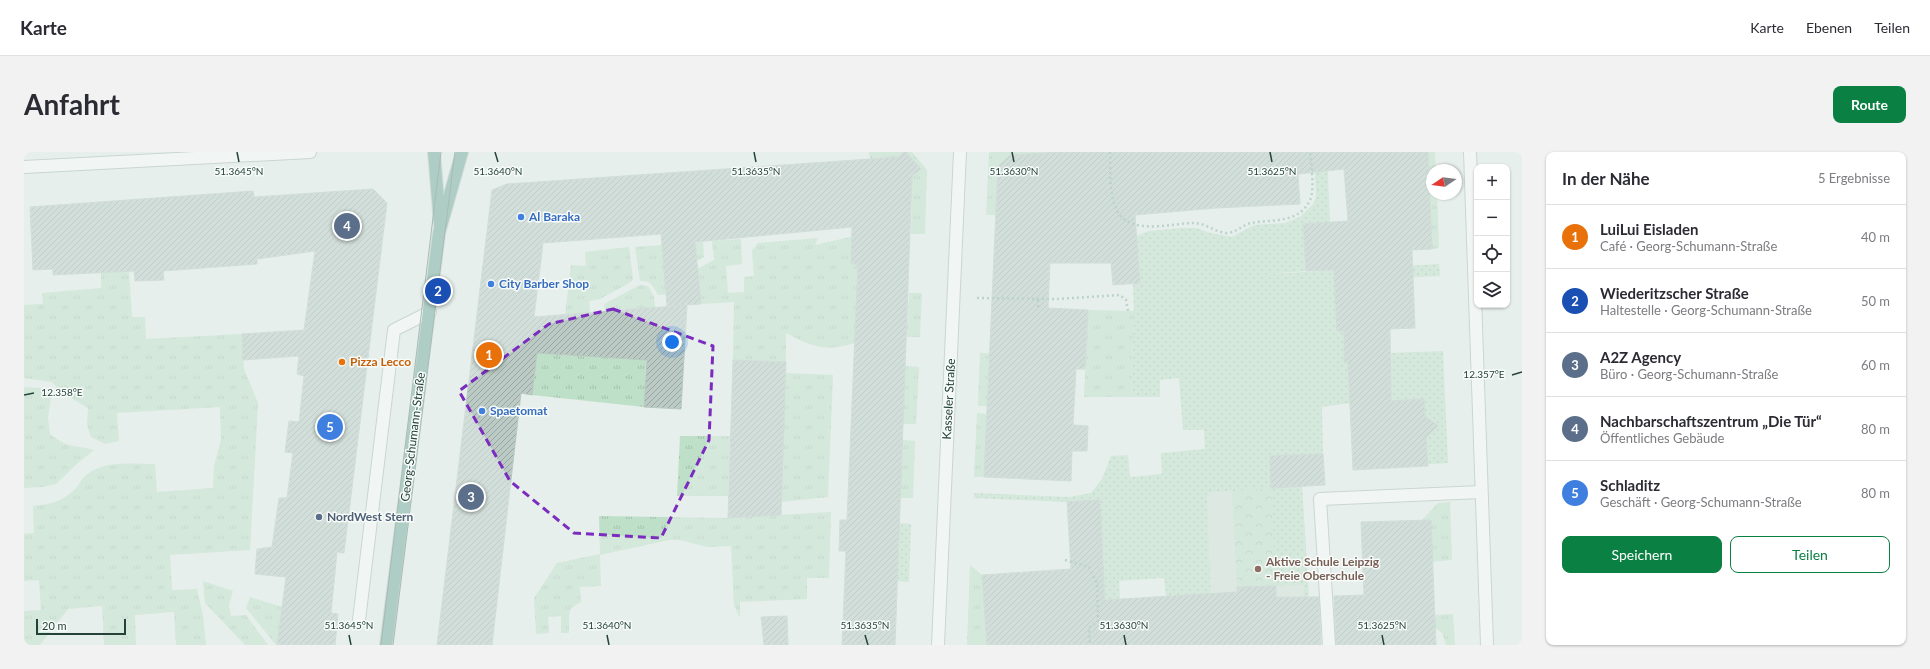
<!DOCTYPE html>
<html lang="de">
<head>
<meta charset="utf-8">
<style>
	:root { --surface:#fff; --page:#f2f2f3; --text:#2b2b33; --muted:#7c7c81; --line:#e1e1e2; --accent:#0b8043 }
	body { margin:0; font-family:Lato,sans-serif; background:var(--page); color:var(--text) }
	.controls { position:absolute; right:12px; top:12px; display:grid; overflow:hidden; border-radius:8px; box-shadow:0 1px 3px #0004 }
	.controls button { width:36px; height:36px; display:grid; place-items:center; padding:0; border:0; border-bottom:1px solid var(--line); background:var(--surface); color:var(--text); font:20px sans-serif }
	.compass { position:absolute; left:1402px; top:12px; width:36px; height:36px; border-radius:50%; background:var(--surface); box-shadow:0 1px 3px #0004; rotate:257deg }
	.scale { position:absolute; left:12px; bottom:10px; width:90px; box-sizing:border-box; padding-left:4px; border:2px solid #24423a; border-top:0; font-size:11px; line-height:14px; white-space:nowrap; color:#24423a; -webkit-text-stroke:3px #f7fbf9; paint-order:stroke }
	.you { position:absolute; left:648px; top:190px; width:14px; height:14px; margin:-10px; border:3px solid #fff; border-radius:50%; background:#1a73e8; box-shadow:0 0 0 6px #1a73e833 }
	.badge { display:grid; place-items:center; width:26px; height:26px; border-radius:50%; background:var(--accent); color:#fff; font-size:13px; font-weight:700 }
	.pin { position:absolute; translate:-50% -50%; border:2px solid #fff; box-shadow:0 1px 4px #0006 }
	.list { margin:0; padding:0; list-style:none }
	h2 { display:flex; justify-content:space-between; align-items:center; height:52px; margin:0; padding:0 16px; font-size:17px }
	h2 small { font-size:13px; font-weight:400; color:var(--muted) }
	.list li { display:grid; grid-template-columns:26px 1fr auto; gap:12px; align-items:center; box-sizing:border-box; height:64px; padding:0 16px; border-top:1px solid var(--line) }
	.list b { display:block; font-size:15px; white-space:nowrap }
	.list p { margin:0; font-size:13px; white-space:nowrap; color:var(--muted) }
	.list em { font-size:13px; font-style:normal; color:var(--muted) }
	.actions { display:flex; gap:8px; padding:12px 16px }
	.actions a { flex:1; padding:9px 0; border:1px solid var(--accent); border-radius:8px; text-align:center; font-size:14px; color:var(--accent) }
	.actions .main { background:var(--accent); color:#fff }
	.icon { flex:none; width:22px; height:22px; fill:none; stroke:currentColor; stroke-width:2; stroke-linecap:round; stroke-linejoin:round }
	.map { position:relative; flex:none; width:1498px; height:493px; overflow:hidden; border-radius:8px }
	header { display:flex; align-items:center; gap:24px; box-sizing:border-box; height:56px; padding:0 20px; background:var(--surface); border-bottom:1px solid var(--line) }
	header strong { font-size:19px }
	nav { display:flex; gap:22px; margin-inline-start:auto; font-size:14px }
	.intro { display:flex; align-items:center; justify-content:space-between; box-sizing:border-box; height:96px; padding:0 24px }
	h1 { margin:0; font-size:28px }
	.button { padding:10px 18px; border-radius:8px; background:var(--accent); color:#fff; font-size:14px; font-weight:700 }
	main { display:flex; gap:24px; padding:0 24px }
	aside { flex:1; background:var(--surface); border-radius:8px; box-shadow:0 1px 3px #0004 }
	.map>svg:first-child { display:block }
</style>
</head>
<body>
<header>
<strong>Karte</strong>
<nav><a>Karte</a><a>Ebenen</a><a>Teilen</a></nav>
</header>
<div class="intro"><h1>Anfahrt</h1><a class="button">Route</a></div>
<main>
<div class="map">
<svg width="1498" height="493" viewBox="0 0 1498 493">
	<defs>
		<pattern id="grass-tufts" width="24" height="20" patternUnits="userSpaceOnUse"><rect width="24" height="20" fill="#bfe0c8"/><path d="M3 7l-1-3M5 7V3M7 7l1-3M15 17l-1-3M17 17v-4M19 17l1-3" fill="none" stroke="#a4c1ad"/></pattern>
		<pattern id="park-crowns" width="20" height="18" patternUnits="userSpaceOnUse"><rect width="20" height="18" fill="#bfe0c8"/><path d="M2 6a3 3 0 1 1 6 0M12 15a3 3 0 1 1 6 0" fill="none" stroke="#a4c1ad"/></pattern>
		<pattern id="garden-dots" width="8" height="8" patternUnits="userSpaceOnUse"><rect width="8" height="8" fill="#bfe0c8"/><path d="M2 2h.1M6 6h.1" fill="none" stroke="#a4c1ad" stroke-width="1.8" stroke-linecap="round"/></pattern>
		<pattern id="building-hatch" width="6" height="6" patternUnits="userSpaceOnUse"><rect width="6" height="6" fill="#bbcac4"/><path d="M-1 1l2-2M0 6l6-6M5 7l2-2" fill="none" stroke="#98a6a0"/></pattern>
	</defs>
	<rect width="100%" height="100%" fill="#e6efeb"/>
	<polygon fill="#d4dfda" points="1278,334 1288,493 1189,493 1183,341"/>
	<g fill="url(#grass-tufts)">
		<polygon points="845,0 880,0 875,5 846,7"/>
		<polygon points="882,0 888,0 903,18 901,82 887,82 888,24 897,17"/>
		<polygon points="967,0 1037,0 985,3 974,14 972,63 962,63 965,1"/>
		<polygon points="1404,0 1411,0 1412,18 1408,18 1408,42 1413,42 1415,96 1408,97"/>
		<path d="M835 83 828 89 827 112H834L831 191C800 200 789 195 762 181V210L709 208 710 150 677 152 660 124 690 108 688 89 717 87 718 112 702 114 704 141 720 140V125L730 124 728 99 734 91 794 86 791 93Z"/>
		<path d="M679 90 680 105 650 121 652 134 641 135 642 142 634 143C629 134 627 128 616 129L611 95Z"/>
		<polygon points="605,95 609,127 607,130 576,147 565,149 566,161 541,163 547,113 562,114 561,100"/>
		<path d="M105 119 108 165H121L122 187 218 182 220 217 234 251 226 398 146 403 148 438 173 437 179 463 182 493H152L150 460 111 463 112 493H80L78 454 44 457 16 493H5L0 489V459L17 458 15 428 0 429V382L10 381 9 354C28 352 40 349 53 335 56 330 60 324 65 321 82 308 111 312 131 312L133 340 189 336 190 314 197 287 196 255 93 261 95 289 81 292 67 285 63 273 64 256 37 240 28 230 0 226V153L19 152 18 141 77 136V121Z"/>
		<polygon points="616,133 624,134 630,145 631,155 625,156 620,255 508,243 517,171 540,174 538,203 592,206 595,159 581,160 580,152"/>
		<polygon points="885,141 898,141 896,185 882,185"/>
		<polygon points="1064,158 1110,159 1107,245 1060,245"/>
		<polygon points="956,201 965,201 963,254 954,254"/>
		<polygon points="881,214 895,215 892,272 879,272"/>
		<polygon points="761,221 809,223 804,345 756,350"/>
		<path d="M0 235 16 236 27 244 24 266 26 282C43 296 51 293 70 298L55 310 32 332 18 335 0 336Z"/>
		<polygon points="953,261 963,262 960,325 950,325"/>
		<polygon points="656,284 706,284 704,344 653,344"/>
		<polygon points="878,288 891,289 889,346 876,346"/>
		<polygon points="1426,350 1428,408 1408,410 1407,368 1398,368 1414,351"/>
		<polygon points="807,360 805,426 783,426 783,447 716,450 716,466 710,453 707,394 683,395 656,388 645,388 576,403 577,434 556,435 557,450 547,456 545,463 545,481 537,481 537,464 524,465 525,481 512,482 510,446 533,411 576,402 575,364 704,366"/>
		<polygon points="946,413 958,423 963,493 943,493"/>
		<polygon points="179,429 209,439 205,453 207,464 222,463 244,493 221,493 181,451"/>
		<polygon points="226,445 258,455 253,492 252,493 222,456"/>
		<polygon points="1429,462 1431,493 1422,493 1418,481 1410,475 1410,463"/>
	</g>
	<polygon fill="url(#park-crowns)" points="1247,336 1252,434 1213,435 1208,339"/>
	<g fill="url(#garden-dots)">
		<polygon points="1290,0 1303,0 1306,70 1279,72 1282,119 1231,123 1415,112 1416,124 1311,129 1313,179 1320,179 1321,210 1367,208 1367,201 1419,199 1424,311 1404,312 1402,285 1409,279 1408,269 1401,264 1400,247 1326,251 1298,255 1299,302 1246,304 1247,336 1278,334 1288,493 1280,455 1280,433 1252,434 1247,336 1183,341 1189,493 1170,443 1142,444 1140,426 1095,429 1098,493 1084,493 1076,348 1043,350 950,346 950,341 1045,345 1067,341 1078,327 1087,304 1104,303 1106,325 1138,322 1137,301 1181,297 1180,278 1159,278 1155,226 1136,228 1136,245 1107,245 1110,159 1109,131 1116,130 1113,84 1125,79 1158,76 1172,76 1187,81 1208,85 1230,73 1261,71 1276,65 1290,51 1292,43"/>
		<polygon points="875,371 887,372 885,430 873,429"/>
	</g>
	<g fill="url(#building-hatch)" stroke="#b8c9c2">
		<polygon points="880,0 882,0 897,17 888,24 871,493 818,493 822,399 815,399 816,368 823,368 834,112 827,112 828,75 671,90 677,152 643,154 637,82 519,91 510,165 663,153 657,257 620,255 623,208 513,201 508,243 497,241 468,493 413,493 468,38 483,32 875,5"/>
		<polygon points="1037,0 1404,0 1408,97 1388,98 1391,176 1366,177 1367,249 1400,247 1401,264 1414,274 1402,285 1404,314 1329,318 1324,210 1320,210 1320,179 1313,179 1310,118 1282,119 1279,72 1324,69 1320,17 1274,22 1276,52 1192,56 1111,63 1116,131 1089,133 1087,111 1026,111 1024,156 1064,158 1061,217 1052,217 1049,273 1064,274 1063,299 1048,299 1047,329 960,325 974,14 986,3"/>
		<polygon points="349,37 363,51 320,401 313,400 307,461 314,462 311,493 253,493 262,425 231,422 233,397 248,395 255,346 263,346 269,301 261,300 265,269 275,270 280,224 273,222 275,204 219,208 218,182 280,178 291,99 233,107 233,112 139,119 140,128 111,129 110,119 29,123 29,117 9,118 6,55 229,39 230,45"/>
		<polygon points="709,208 762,210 757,363 704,366"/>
		<polygon points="1299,302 1301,333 1247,336 1246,304"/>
		<polygon points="1076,348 1081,448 1213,440 1213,435 1252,434 1252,445 1295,445 1297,493 963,493 958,423 1047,417 1043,350"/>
		<polygon points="1407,368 1412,493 1312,493 1310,444 1340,443 1337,370"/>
		<polygon points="763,464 764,493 740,493 737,465"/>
	</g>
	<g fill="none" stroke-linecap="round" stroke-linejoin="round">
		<defs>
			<g id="minor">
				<polyline points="1446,0 1463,493"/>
				<polyline points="0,15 286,0"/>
				<polyline points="335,468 370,178 406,160"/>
				<polyline points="914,493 936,0"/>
				<polyline points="1305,493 1296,347 1457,340"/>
			</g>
			<g id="major">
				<polyline points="410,0 416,73"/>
				<polyline points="362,493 415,81 438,0"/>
			</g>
		</defs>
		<use href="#minor" stroke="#a8b8b2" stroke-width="14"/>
		<use href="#major" stroke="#c2cac8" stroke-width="14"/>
		<g stroke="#86b3a5" stroke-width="2.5" stroke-dasharray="2 3" stroke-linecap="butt">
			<path d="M1086 0C1087 19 1084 46 1095 62 1110 83 1149 71 1170 71 1181 71 1191 80 1202 81 1212 81 1218 73 1227 71 1248 67 1275 72 1286 48 1291 38 1287 12 1286 0"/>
			<polyline points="953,146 1033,147 1096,143 1102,148 1104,159"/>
			<polyline points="1014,155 1014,147"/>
			<polyline points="1041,408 1065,415 1073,431 1074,469 1065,476 1066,493"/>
		</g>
		<use href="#minor" stroke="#fff" stroke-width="12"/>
		<use href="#major" stroke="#6aa596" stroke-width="12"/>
		<g stroke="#5f7d75" stroke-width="1">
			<polyline points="357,493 417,0"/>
			<polyline points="369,493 431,0"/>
		</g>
	</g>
	<path d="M0 0H1498V493H0ZM589 157 689 194 685 288 637 386 550 381 486 329 435 239 525 172Z" fill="#e6efeb" fill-opacity=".55" fill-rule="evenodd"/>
	<path fill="none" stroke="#7b2cbf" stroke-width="3" stroke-dasharray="8 5" stroke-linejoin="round" d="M589 157 689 194 685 288 637 386 550 381 486 329 435 239 525 172Z"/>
	<path fill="none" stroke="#24423a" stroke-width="1.5" d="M213 0 215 10M471 0 474 10M730 0 732 10M988 0 990 10M1246 0 1248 10M1488 223 1498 220M0 243 10 241M325 483 327 493M583 483 585 493M841 483 844 493M1100 483 1102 493M1358 483 1360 493"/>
	<g fill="#3f7fe0" stroke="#f7fbf9" stroke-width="1.5">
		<circle cx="497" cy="65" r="4"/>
		<circle cx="467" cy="132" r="4"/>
		<circle cx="458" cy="259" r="4"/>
	</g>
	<circle fill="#e8710a" stroke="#f7fbf9" stroke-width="1.5" cx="318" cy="210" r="4"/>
	<circle fill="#5c6f8a" stroke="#f7fbf9" stroke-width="1.5" cx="295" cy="365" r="4"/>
	<circle fill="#8d6e63" stroke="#f7fbf9" stroke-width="1.5" cx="1234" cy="417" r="4"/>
	<g text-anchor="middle" stroke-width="3" stroke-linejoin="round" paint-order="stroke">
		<g font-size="12" font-weight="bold" fill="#366cbe" stroke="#f7fbf9" text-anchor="start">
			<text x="505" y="69">Al Baraka</text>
			<text x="475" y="136">City Barber Shop</text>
			<text x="466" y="263">Spaetomat</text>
		</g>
		<g font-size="12" font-weight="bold" fill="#c56008" stroke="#f7fbf9" text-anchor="start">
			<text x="326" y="214">Pizza Lecco</text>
		</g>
		<g font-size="12" fill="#24423a" stroke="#f7fbf9">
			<text transform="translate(925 247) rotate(-87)" y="4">Kasseler Straße</text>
			<text transform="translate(389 285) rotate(-83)" y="4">Georg-Schumann-Straße</text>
		</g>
		<g font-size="12" font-weight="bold" fill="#4e5e75" stroke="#f7fbf9" text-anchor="start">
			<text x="303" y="369">NordWest Stern</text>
		</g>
		<g font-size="12" font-weight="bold" fill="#785e54" stroke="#f7fbf9" text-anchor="start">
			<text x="1242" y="414">Aktive Schule Leipzig<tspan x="1242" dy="14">- Freie Oberschule</tspan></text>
		</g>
	</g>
	<g font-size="10" text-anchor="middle" fill="#24423a" stroke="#f7fbf9" stroke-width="3" stroke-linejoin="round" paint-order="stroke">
		<text x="215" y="23">51.3645°N</text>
		<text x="474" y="23">51.3640°N</text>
		<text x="732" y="23">51.3635°N</text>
		<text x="990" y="23">51.3630°N</text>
		<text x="1248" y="23">51.3625°N</text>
		<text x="1460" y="226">12.357°E</text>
		<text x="38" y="244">12.358°E</text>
		<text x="325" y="477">51.3645°N</text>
		<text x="583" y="477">51.3640°N</text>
		<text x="841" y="477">51.3635°N</text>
		<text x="1100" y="477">51.3630°N</text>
		<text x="1358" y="477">51.3625°N</text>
	</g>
</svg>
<div class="controls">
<button>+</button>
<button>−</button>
<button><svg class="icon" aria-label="locate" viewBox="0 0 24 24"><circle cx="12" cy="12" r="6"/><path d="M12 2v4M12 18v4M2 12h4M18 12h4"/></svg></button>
<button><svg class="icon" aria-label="layers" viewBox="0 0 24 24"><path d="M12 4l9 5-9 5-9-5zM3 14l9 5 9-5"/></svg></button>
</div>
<svg class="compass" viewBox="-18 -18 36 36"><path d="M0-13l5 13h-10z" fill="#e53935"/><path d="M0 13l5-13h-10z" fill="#7c7c81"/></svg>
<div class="scale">20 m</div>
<div class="you"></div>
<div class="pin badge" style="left:465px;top:203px;background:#e8710a">1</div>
<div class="pin badge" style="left:414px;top:139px;background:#1a4fb4">2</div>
<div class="pin badge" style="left:447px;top:345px;background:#5c6f8a">3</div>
<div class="pin badge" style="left:323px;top:74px;background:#5c6f8a">4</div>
<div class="pin badge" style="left:306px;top:275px;background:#3f7fe0">5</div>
</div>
<aside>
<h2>In der Nähe<small>5 Ergebnisse</small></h2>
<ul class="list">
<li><span class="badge" style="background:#e8710a">1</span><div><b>LuiLui Eisladen</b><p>Café · Georg-Schumann-Straße</p></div><em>40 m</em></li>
<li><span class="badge" style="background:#1a4fb4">2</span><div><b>Wiederitzscher Straße</b><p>Haltestelle · Georg-Schumann-Straße</p></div><em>50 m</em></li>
<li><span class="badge" style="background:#5c6f8a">3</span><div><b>A2Z Agency</b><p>Büro · Georg-Schumann-Straße</p></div><em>60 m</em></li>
<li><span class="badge" style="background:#5c6f8a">4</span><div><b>Nachbarschaftszentrum „Die Tür“</b><p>Öffentliches Gebäude</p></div><em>80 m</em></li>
<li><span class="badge" style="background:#3f7fe0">5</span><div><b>Schladitz</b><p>Geschäft · Georg-Schumann-Straße</p></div><em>80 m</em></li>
</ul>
<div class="actions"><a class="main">Speichern</a><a>Teilen</a></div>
</aside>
</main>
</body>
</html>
